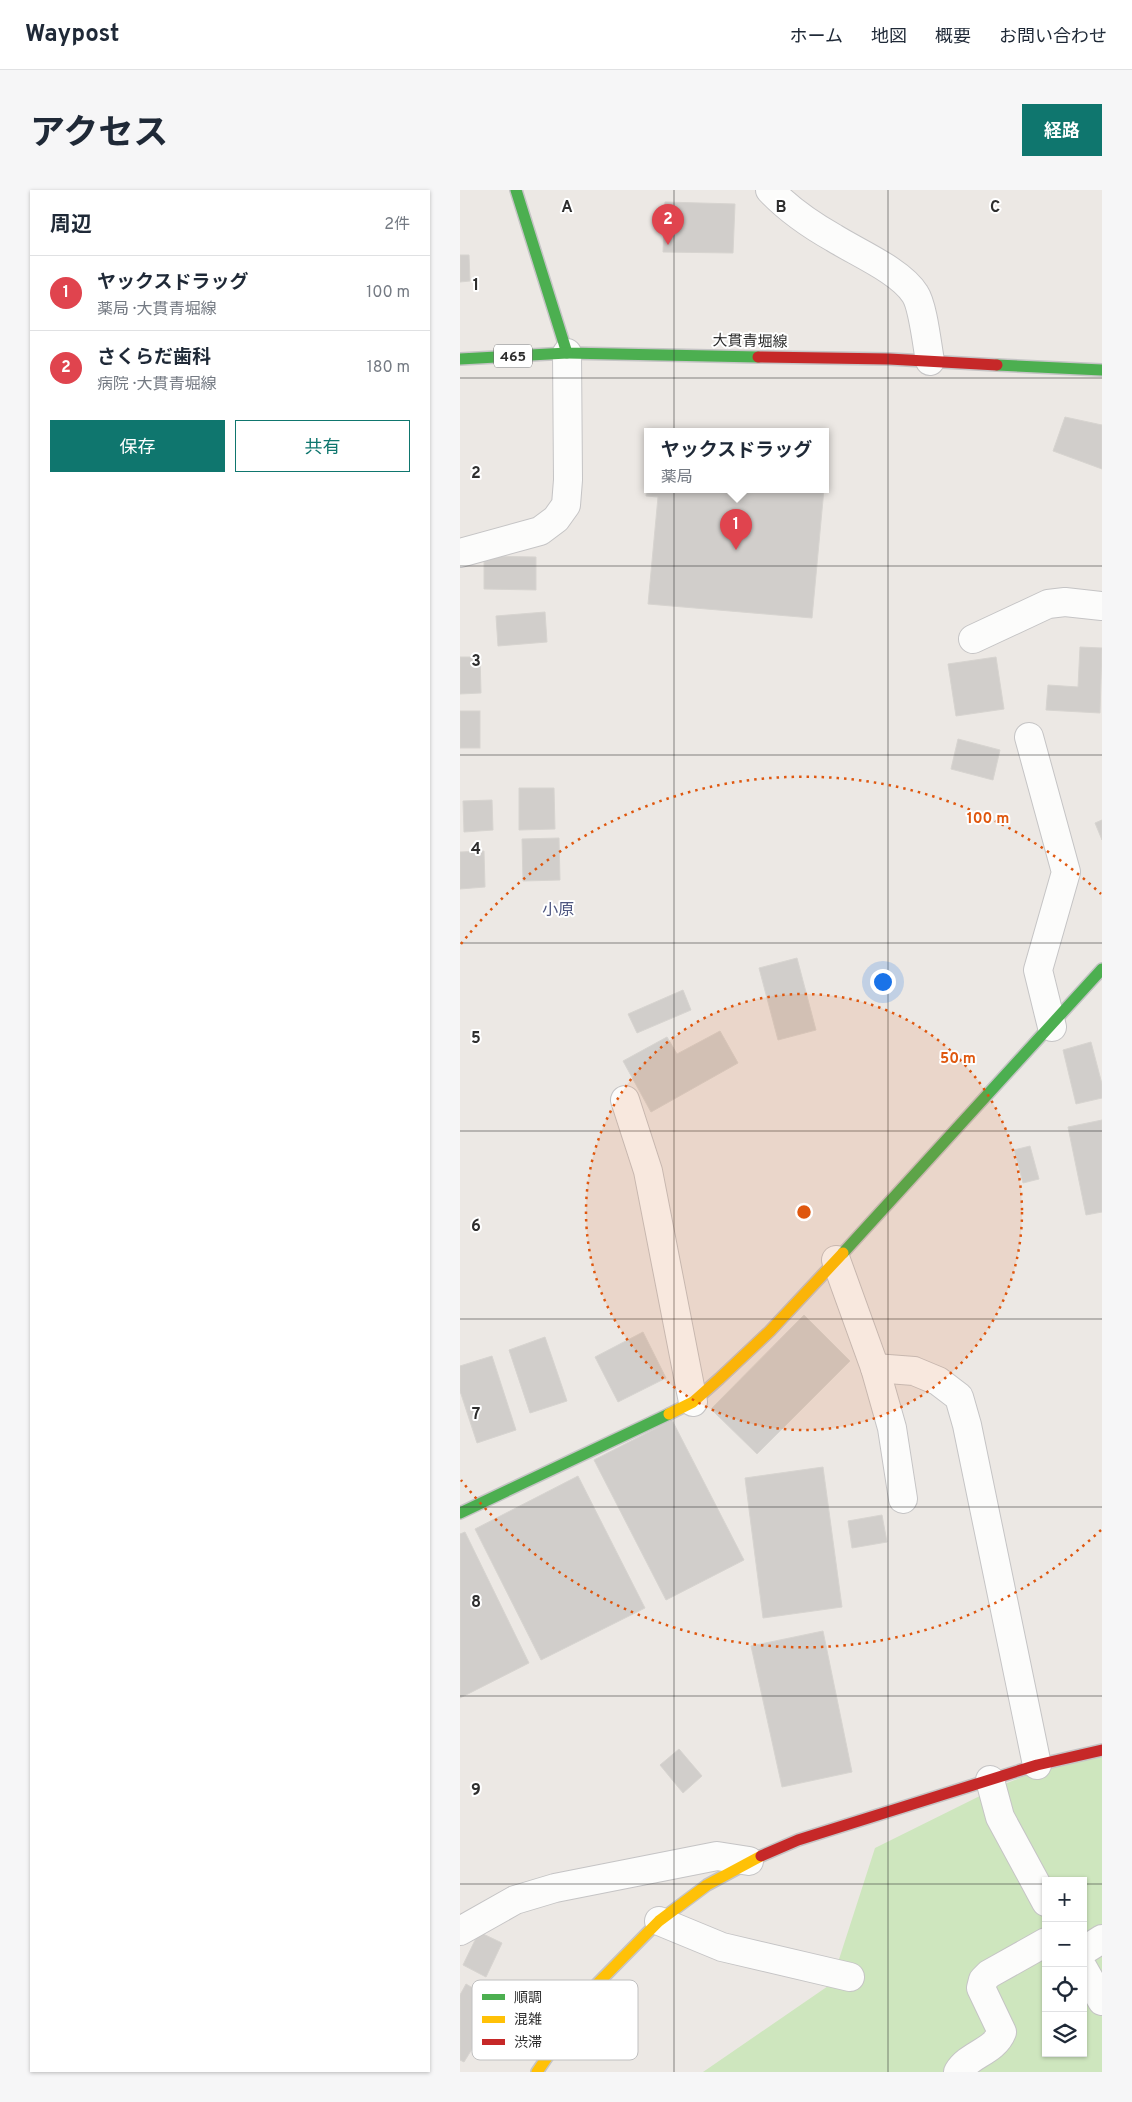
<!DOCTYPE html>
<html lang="ja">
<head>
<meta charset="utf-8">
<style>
	:root { --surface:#fff; --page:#f6f6f7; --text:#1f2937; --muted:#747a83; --line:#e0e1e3; --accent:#0f766e }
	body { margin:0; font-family:Overpass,"Noto Sans JP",sans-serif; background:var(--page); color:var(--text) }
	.controls { position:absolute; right:15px; bottom:15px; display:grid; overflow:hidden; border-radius:0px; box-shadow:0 1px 4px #0004 }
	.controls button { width:45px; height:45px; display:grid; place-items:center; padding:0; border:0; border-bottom:1px solid var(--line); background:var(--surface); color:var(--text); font:25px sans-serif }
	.you { position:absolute; left:422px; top:791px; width:18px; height:18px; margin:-12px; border:4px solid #fff; border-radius:50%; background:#1a73e8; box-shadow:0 0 0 8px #1a73e833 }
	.badge { display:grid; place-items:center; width:32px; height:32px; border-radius:50%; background:var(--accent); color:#fff; font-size:16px; font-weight:700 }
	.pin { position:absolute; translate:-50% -41px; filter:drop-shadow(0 1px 2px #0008) }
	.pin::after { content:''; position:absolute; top:26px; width:18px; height:15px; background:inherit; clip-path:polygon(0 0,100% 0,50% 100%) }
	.popup { position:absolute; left:184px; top:238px; width:185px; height:65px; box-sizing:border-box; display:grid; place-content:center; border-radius:0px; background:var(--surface); filter:drop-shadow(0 1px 4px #0005); font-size:16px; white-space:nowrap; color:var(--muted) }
	.popup b { font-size:19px; color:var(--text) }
	.popup::after { content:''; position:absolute; left:50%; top:100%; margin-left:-10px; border:10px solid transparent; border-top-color:var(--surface) }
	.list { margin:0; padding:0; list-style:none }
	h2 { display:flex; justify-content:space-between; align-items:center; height:65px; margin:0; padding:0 20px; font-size:21px }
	h2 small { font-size:16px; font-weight:400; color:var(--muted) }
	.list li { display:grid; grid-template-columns:32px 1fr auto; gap:15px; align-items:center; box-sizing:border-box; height:75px; padding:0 20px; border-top:1px solid var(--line) }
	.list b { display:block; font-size:19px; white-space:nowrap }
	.list p { margin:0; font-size:16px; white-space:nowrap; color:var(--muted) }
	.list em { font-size:16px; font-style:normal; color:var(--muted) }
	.actions { display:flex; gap:10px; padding:15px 20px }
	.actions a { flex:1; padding:11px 0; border:1px solid var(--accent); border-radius:0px; text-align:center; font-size:18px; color:var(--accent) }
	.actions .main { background:var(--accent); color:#fff }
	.icon { flex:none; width:28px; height:28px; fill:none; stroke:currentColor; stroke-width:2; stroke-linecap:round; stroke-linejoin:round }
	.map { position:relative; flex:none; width:642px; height:1882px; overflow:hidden; border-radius:0px }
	header { display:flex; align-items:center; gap:30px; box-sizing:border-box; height:70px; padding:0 25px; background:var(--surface); border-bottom:1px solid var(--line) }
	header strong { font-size:24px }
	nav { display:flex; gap:28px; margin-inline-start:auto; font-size:18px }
	.intro { display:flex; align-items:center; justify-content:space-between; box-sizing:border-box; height:120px; padding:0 30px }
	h1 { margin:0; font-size:35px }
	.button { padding:12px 22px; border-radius:0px; background:var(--accent); color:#fff; font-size:18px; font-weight:700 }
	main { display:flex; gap:30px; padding:0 30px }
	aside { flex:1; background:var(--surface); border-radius:0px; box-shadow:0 1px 4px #0004 }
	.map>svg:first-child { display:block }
</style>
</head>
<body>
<header>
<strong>Waypost</strong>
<nav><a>ホーム</a><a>地図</a><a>概要</a><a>お問い合わせ</a></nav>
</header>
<div class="intro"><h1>アクセス</h1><a class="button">経路</a></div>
<main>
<aside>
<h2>周辺<small>2件</small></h2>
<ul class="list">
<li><span class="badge" style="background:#e0444e">1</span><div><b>ヤックスドラッグ</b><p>薬局 · 大貫青堀線</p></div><em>100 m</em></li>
<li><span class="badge" style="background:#e0444e">2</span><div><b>さくらだ歯科</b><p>病院 · 大貫青堀線</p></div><em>180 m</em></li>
</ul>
<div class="actions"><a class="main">保存</a><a>共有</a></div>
</aside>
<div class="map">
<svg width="642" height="1882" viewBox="0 0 642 1882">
	<rect width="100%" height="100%" fill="#ece8e4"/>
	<path fill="#cee6be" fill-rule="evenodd" d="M642 1556V1882H243L371 1794 415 1658 542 1595ZM586 1691H623V1863H586Z"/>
	<g fill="#d1cecb" stroke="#d7d4d0">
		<polygon points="205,12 275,14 273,63 203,62"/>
		<polygon points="0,65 9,65 10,91 0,92"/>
		<polygon points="605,227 642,235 642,279 593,261"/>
		<polygon points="187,296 187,299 364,299 352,428 188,414 198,307 186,306"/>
		<polygon points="24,366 76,367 76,400 24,399"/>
		<polygon points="85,422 87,452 38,456 36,426"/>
		<polygon points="620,457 642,458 640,523 586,520 588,495 618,497"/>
		<polygon points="0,467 20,467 21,503 0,504"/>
		<polygon points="536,467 544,519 496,526 488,474"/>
		<rect x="0" y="521" width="20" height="37"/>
		<polygon points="498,549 540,560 533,590 491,579"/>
		<polygon points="59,598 94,598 95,639 59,640"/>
		<polygon points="32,610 33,640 4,642 3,611"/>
		<polygon points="642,630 642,650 635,633"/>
		<polygon points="99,648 100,690 63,691 62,649"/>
		<polygon points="24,661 25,697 0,699 0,662"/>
		<polygon points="337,768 356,840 318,850 299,778"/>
		<polygon points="223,800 231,820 177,843 168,824"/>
		<polygon points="260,841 278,873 191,922 163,871 207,847 217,864"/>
		<polygon points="631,852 642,894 642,908 616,914 603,860"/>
		<polygon points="642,930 642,1022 626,1025 608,937"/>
		<polygon points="570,956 579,989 563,993 554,960"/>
		<polygon points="344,1125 390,1171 297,1264 251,1219"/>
		<polygon points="183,1142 206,1188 158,1212 135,1167"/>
		<polygon points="85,1147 107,1211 70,1223 49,1160"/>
		<polygon points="32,1166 56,1240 17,1253 0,1201 0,1176"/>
		<polygon points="212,1230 284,1370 206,1410 134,1270"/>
		<polygon points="363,1277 382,1417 303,1428 285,1288"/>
		<polygon points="118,1286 185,1418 81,1470 15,1339"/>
		<polygon points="422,1325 427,1352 392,1358 388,1331"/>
		<polygon points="5,1342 69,1473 0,1508 0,1344"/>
		<polygon points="363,1441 392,1582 322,1597 291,1456"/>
		<polygon points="219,1559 242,1586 223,1603 200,1575"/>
		<polygon points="19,1742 42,1753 26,1787 3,1775"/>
		<polygon points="6,1794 40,1814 4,1872 0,1870 0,1805"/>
	</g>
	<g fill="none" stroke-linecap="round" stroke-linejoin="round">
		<defs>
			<g id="street">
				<path d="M310 0C328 19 351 35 374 48 396 62 441 81 455 104 463 116 467 155 470 171"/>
				<polyline points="0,363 80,341 96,329 106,315 108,290 107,163"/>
				<polyline points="513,449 588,414 605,412 642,416"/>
				<polyline points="569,547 606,682 578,780 592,837"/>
				<polyline points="165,910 188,981 233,1212"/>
				<polyline points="376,1070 415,1178 432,1238 443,1309"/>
				<polyline points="415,1178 454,1181 478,1191 499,1207 507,1235 577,1575"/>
				<polyline points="530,1590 540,1627 586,1712"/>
				<polyline points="199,1731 262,1757 390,1787"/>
				<polyline points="0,1741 55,1710 95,1698 257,1666 289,1671"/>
				<polyline points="623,1761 642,1749"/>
				<polyline points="623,1778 642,1811"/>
				<path d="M498 1882C509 1864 534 1862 542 1842L521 1798 523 1790 529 1784 586 1752"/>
			</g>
			<g id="fast">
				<polyline points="56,0 107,163 298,167"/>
				<polyline points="0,169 107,163"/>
				<polyline points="537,175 642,180"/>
				<polyline points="383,1063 642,779"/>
				<polyline points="0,1323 209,1224"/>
			</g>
			<g id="slow">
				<polyline points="209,1224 233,1212 259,1189 310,1141 383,1063"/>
				<polyline points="77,1882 137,1794 199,1731 247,1695 301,1666"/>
			</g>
			<g id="jam">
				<polyline points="298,167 429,169 537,175"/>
				<polyline points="301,1666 338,1650 577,1575 642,1560"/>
			</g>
		</defs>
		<use href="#street" stroke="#c5c4c5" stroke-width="30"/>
		<use href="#fast" stroke="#c5c4c5" stroke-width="14"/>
		<use href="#slow" stroke="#c5c4c5" stroke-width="14"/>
		<use href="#jam" stroke="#c5c4c5" stroke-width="14"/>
		<use href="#street" stroke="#fcfcfb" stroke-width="28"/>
		<use href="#fast" stroke="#4caf50" stroke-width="11"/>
		<use href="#slow" stroke="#ffc107" stroke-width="11"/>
		<use href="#jam" stroke="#c62828" stroke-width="11"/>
	</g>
	<path fill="none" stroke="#2e2e2e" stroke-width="1" stroke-opacity="0.55" d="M214 0V1882M428 0V1882M0 188H642M0 376H642M0 565H642M0 753H642M0 941H642M0 1129H642M0 1317H642M0 1506H642M0 1694H586M623 1694H642"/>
	<circle cx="344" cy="1022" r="218" fill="#df570e" fill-opacity=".12"/>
	<g fill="none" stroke="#df570e" stroke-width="2.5" stroke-dasharray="2.5 5">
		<circle cx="344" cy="1022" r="218"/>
		<path d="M641 1340A435 435 0 0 1 1 1290M1 754A435 435 0 0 1 641 704"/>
	</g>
	<g text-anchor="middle" stroke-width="4" stroke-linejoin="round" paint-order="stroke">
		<rect fill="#fff" stroke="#6d6d6d" stroke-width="1" x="34" y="154.5" width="38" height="23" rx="4"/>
		<g font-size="14" font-weight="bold" fill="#2e2e2e">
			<text x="53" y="171">465</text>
		</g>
		<g font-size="15" fill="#2e2e2e" stroke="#fff">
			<text transform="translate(290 151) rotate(1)" y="5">大貫青堀線</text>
		</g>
		<g font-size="16" fill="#4d5680" stroke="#fff">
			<text x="98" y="725">小原</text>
		</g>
	</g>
	<rect x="12" y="1790" width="166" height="80" rx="8" fill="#fff" stroke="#c0c0c0" stroke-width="1"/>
	<rect x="22" y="1804" width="23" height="6" fill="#4caf50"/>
	<rect x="22" y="1826" width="23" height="7" fill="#ffc107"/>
	<rect x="22" y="1849" width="23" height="6" fill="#c62828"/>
	<g font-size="14" fill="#2e2e2e">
		<text x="54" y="1812">順調</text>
		<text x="54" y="1834">混雑</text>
		<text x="54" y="1857">渋滞</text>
	</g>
	<g font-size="16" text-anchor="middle" font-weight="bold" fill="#2e2e2e" stroke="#fff" stroke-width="4" stroke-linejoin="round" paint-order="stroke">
		<text x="107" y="22">A</text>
		<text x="321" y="22">B</text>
		<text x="535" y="22">C</text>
		<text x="16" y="100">1</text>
		<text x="16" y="288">2</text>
		<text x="16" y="476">3</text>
		<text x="16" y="664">4</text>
		<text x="16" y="853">5</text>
		<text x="16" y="1041">6</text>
		<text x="16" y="1229">7</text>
		<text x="16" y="1417">8</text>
		<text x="16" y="1605">9</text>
	</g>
	<circle cx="344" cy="1022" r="8" fill="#df570e" stroke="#fff" stroke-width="2.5"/>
	<g font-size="15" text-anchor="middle" font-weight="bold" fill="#df570e" stroke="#fff" stroke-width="4" stroke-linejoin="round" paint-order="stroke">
		<text x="528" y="633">100 m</text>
		<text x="498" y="873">50 m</text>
	</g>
</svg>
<div class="controls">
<button>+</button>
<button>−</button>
<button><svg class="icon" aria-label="locate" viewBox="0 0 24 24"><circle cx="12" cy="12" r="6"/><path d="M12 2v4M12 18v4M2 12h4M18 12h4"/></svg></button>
<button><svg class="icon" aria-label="layers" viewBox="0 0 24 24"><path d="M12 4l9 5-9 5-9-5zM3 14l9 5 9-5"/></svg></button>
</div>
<div class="you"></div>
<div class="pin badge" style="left:276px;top:360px;background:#e0444e">1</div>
<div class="popup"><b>ヤックスドラッグ</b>薬局</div>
<div class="pin badge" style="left:208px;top:55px;background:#e0444e">2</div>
</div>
</main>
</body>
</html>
